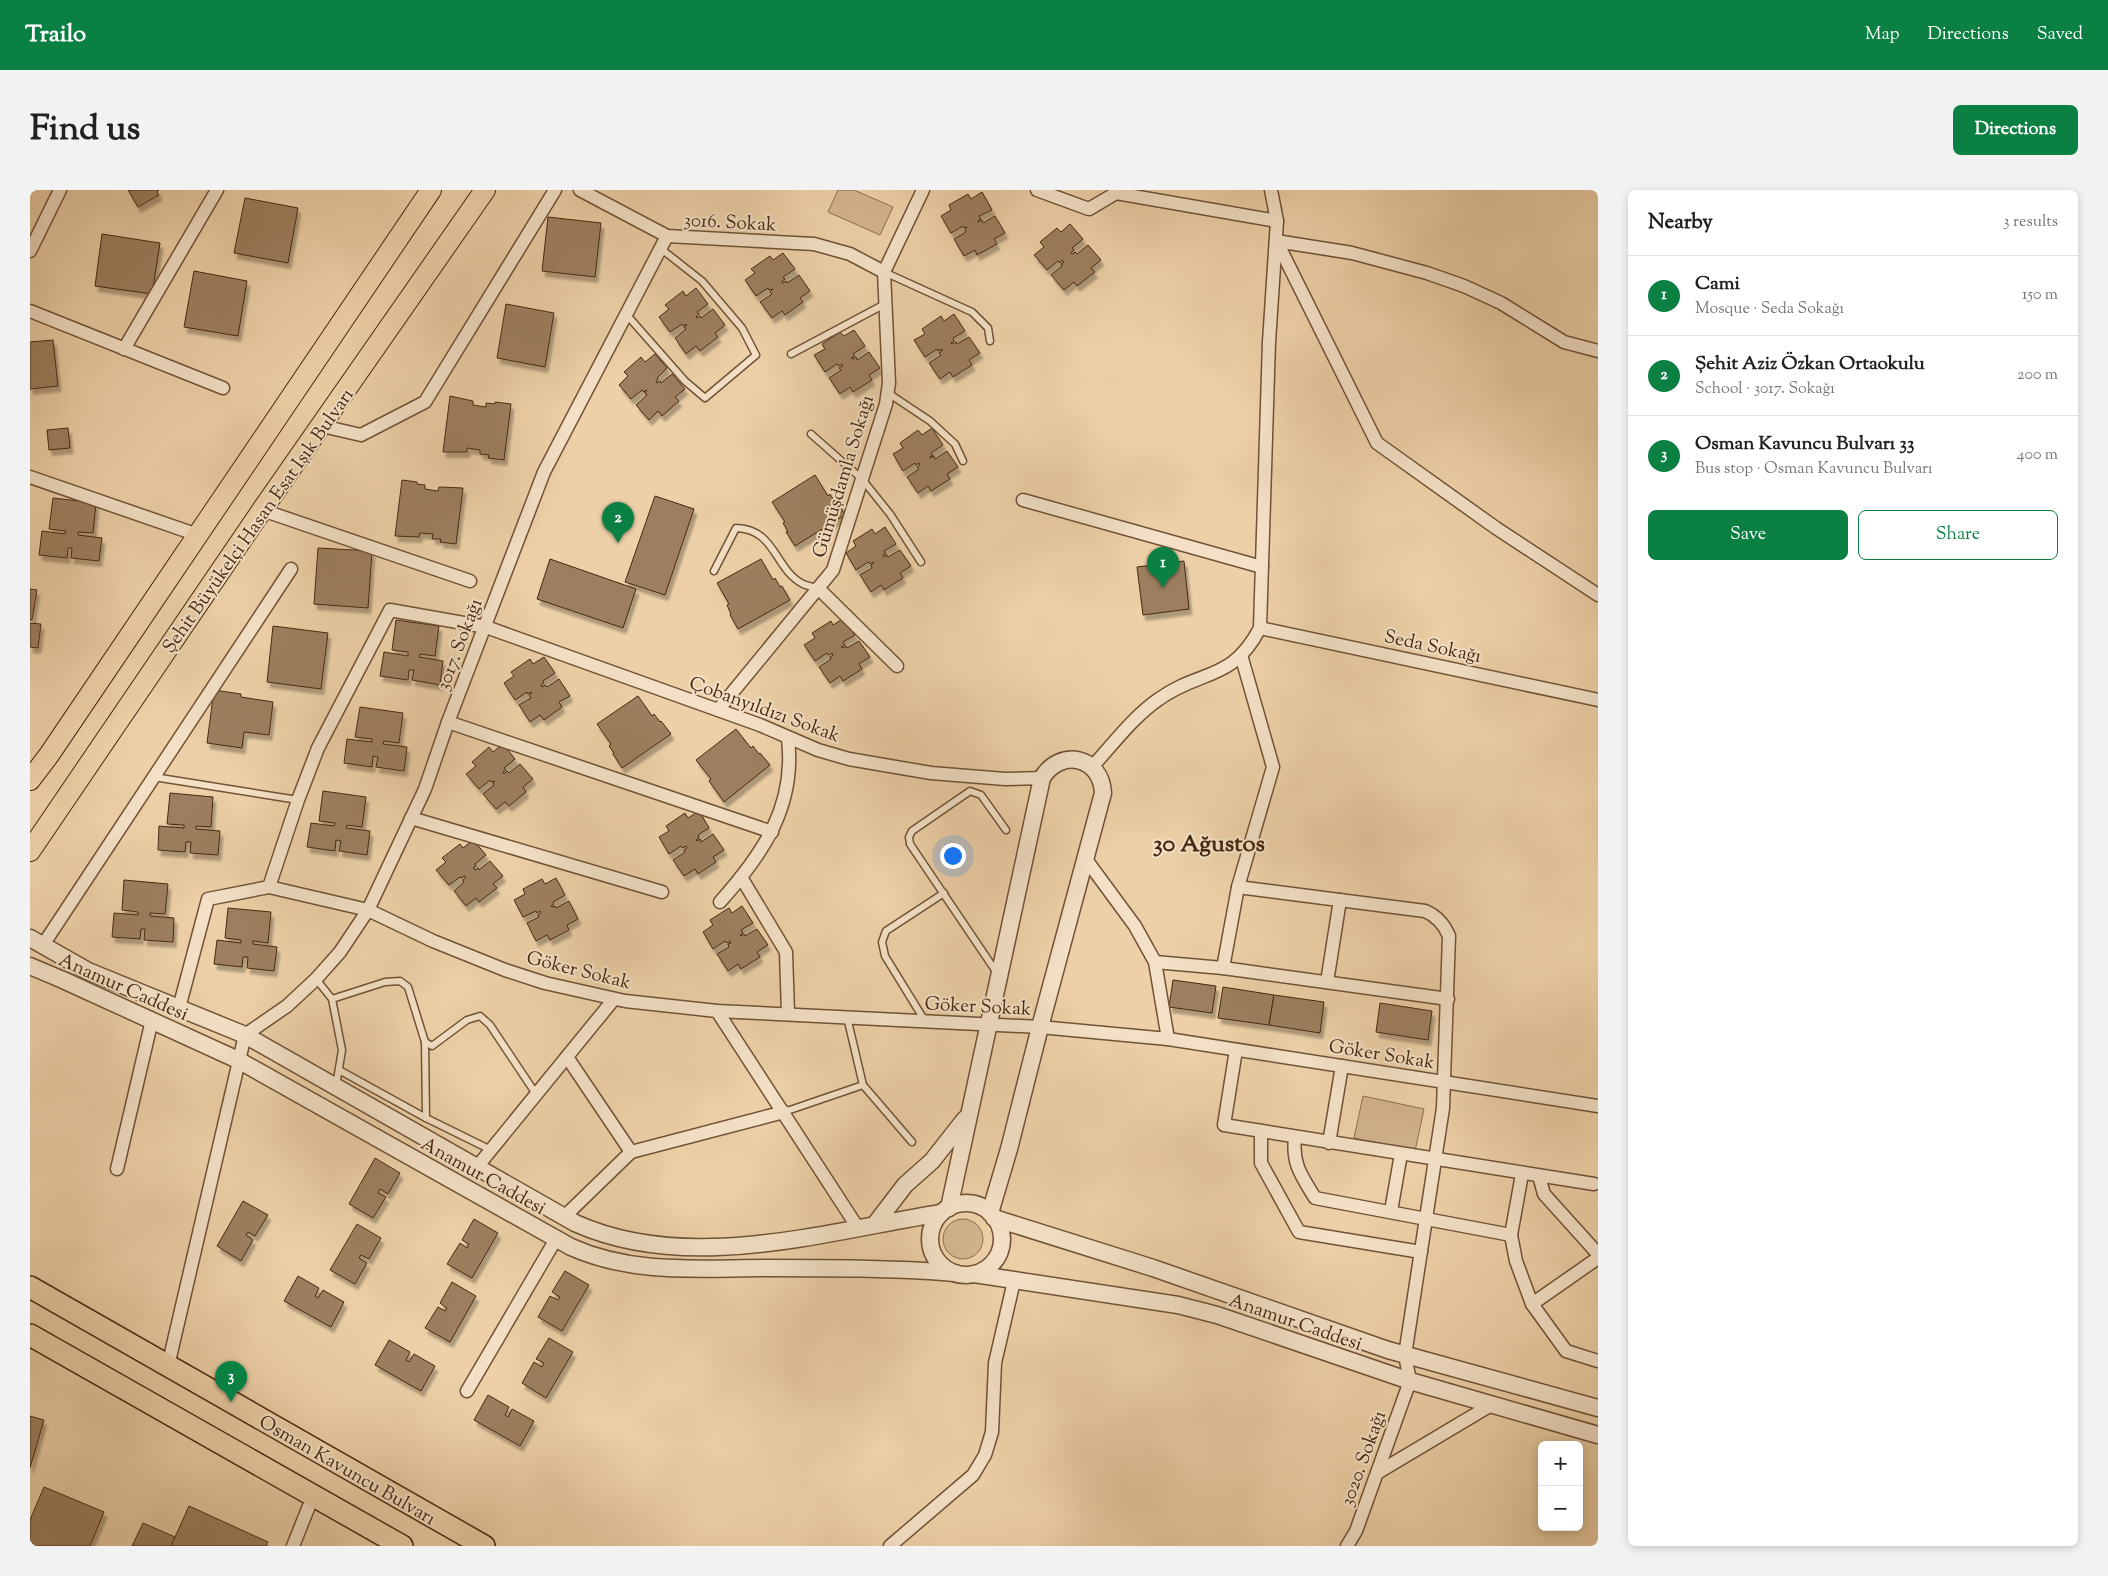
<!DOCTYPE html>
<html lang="en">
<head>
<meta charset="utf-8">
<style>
	:root { --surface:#fff; --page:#f2f2f2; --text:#222; --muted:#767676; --line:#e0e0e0; --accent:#0b8043 }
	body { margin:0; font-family:"Sorts Mill Goudy",serif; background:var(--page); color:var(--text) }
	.controls { position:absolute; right:15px; bottom:15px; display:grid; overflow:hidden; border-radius:8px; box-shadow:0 2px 8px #0003 }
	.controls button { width:45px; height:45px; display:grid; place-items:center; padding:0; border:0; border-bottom:1px solid var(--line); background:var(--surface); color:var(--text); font:25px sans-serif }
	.you { position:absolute; left:922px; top:665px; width:18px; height:18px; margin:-12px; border:4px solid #fff; border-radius:50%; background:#1a73e8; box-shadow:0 0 0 8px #1a73e833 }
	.badge { display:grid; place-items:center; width:32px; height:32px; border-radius:50%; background:var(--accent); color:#fff; font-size:16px; font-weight:700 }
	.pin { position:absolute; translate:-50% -41px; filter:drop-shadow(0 1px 2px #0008) }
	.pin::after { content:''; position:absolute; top:26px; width:18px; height:15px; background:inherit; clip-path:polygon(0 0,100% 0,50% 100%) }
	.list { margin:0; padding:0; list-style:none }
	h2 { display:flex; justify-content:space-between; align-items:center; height:65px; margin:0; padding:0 20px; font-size:21px }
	h2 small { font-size:16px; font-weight:400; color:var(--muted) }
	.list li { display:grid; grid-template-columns:32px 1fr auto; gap:15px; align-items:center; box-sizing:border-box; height:80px; padding:0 20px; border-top:1px solid var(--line) }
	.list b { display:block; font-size:19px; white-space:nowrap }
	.list p { margin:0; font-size:16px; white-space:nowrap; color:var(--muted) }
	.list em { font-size:16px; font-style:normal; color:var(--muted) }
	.actions { display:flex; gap:10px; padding:15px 20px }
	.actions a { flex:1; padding:11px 0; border:1px solid var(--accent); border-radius:8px; text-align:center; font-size:18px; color:var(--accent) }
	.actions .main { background:var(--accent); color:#fff }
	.map { position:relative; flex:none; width:1568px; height:1356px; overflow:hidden; border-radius:8px }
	header { display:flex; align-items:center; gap:30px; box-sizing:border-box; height:70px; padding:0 25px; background:var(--accent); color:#fff }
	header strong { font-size:24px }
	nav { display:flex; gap:28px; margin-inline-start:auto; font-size:18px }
	.intro { display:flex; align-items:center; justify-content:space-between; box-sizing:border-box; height:120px; padding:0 30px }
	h1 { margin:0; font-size:35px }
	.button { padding:12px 22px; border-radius:8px; background:var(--accent); color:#fff; font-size:18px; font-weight:700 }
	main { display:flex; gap:30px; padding:0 30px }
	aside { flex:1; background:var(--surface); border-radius:8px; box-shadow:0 2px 8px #0003 }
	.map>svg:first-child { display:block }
</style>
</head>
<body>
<header>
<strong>Trailo</strong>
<nav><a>Map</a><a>Directions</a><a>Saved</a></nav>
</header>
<div class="intro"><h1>Find us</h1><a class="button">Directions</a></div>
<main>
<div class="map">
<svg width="1568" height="1356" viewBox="0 0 1568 1356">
	<defs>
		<filter id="shadow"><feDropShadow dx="3" dy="5.5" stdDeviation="1" flood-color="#0004"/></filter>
	</defs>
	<rect width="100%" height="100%" fill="#edd0a7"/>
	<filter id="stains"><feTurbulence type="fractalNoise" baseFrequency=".004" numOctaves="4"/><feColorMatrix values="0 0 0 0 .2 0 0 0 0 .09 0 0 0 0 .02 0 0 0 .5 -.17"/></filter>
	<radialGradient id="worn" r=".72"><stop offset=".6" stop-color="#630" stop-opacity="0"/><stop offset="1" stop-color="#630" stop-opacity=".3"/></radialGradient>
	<g fill="#d1b38d" stroke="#8c6e4e">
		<polygon points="808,0 824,0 863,17 850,45 798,22"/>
		<polygon points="1333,906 1394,919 1385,961 1324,948"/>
		<circle cx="933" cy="1049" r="20"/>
	</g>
	<g fill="#9d7f5f" stroke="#472810" filter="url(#shadow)">
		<polygon points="98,0 129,0 127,2 129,5 108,17"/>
		<polygon points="952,2 962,20 949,26 951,29 948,31 948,32 952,30 953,33 965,26 975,43 964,49 967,54 947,65 945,60 934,66 924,49 936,42 935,40 937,37 934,38 933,36 921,43 911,26 921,20 919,15 938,4 941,9"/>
		<polygon points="215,8 268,18 258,73 204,63"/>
		<polygon points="518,27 571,33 565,87 512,81"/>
		<polygon points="1040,34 1053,49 1042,58 1044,60 1041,63 1043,64 1045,62 1047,64 1058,55 1071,70 1061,78 1065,82 1047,96 1044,92 1034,100 1021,85 1032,76 1031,74 1034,72 1032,70 1030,73 1028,71 1017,80 1004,65 1014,57 1010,52 1027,38 1031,42"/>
		<polygon points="72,44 130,53 122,104 65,96"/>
		<polygon points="753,63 765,79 753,87 755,89 752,91 753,93 756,91 757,93 769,85 780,101 770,108 773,112 755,125 752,121 742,128 730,112 742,104 740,102 743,99 739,100 738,98 726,106 715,90 725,83 721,79 740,66 743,70"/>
		<polygon points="164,81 217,91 208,146 154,137"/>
		<polygon points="666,98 678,114 667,122 669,124 666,127 667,128 670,126 671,128 683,119 695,135 685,143 688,147 670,161 666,156 656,164 645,148 656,139 654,137 657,135 656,134 653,136 652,134 640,142 629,127 639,119 635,115 653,101 656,106"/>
		<polygon points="476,114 524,123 515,177 467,168"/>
		<polygon points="924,124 935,141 923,148 924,151 921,153 922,154 926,152 927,154 939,147 950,163 939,170 942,175 923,187 920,182 910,189 899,173 911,165 909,163 912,161 912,159 908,161 907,159 895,167 884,150 895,144 892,139 911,126 914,131"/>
		<polygon points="824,140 835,156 823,164 825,166 821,168 823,169 826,167 827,170 839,162 850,178 839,185 842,190 823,202 820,197 810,204 799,188 811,180 809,178 813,176 812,174 809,176 807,174 795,182 784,165 795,159 792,154 810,142 814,146"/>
		<polygon points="23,150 28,196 0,199 0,152"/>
		<polygon points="625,164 637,178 627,188 628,189 626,192 627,193 630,191 631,193 642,184 655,199 645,207 649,211 632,226 628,221 619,230 606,215 617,205 615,203 617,200 614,202 612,200 601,209 589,195 598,186 594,182 611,167 615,172"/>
		<polygon points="420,206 443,211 443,215 456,217 456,213 465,214 465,212 481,214 474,270 458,268 459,265 450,264 450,260 437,258 437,262 413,262"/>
		<polygon points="38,238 40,258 19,260 17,240"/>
		<polygon points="902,238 913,255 901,263 903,265 900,267 900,268 904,266 905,269 917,261 928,277 917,284 920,289 901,301 898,296 888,303 877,287 889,279 887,277 890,275 889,273 886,275 885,273 873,281 863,264 873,258 870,253 888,240 892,245"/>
		<polygon points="785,285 798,306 800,304 805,312 807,311 815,325 765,356 756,342 758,342 753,333 755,332 742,312"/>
		<polygon points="372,290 387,292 387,294 395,295 395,299 408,301 409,297 433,298 426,354 410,352 411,349 402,349 403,344 390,343 389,347 365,346"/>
		<polygon points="625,306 664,319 635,405 595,392"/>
		<polygon points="23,308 66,313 63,343 48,342 48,345 72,348 69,371 41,368 42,358 38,358 37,368 9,365 12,341 35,344 36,341 19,339"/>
		<polygon points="855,337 866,354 854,361 856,364 853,365 854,367 857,365 858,367 870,360 881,376 870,383 873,388 854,400 851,395 841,402 830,385 842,378 841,375 844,373 843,372 840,374 838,372 826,380 816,363 826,356 823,351 842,339 845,344"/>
		<polygon points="288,358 342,361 338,418 284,414"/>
		<polygon points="520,369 606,399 593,438 507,409"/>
		<polygon points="731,369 743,390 745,388 750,397 752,396 760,410 708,439 700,425 701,424 697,415 699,414 687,393"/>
		<polygon points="1154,371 1159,419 1113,425 1107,377"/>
		<polygon points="0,399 7,400 2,430 0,430"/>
		<polygon points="814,428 825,445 813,452 815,455 811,457 813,458 816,456 817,458 829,451 840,467 829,474 832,479 813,491 810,486 800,493 789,477 801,469 800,467 803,465 802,463 798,465 797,463 785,471 774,455 785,448 782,443 801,431 803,435"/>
		<polygon points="366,430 409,436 405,466 390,464 389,467 413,471 410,495 382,490 384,480 379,480 378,490 350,486 354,462 378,466 378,462 362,460"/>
		<polygon points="0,433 11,434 8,458 0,457"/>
		<polygon points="243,436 298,443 291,499 237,492"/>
		<polygon points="514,467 525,483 513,491 514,493 511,495 512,497 515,495 517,497 529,489 540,506 529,512 532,517 514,530 510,525 500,532 489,515 501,508 499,505 502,503 501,502 498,504 497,502 485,510 474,493 484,486 481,482 500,469 503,474"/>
		<polygon points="184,500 211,504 211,507 243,512 239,545 214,542 212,558 177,553"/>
		<polygon points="608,506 622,526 624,524 630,532 631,531 641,544 592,578 583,564 584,563 579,556 581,554 567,534"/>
		<polygon points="330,517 373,523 369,553 354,551 353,554 377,557 374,581 346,577 348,567 343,566 342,577 314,573 317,549 342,552 342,549 325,547"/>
		<polygon points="706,539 721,558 723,556 729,564 730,563 740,575 694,612 679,591 681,589 666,570"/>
		<polygon points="473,554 485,569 474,578 476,580 473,582 474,584 477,581 479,583 490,574 503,589 493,597 496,602 479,616 475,612 466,619 453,604 464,595 463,593 465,591 461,592 460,590 449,599 436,584 446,576 442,572 459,557 463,562"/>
		<polygon points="293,601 336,607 332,637 317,635 316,638 340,641 337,665 309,661 311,651 306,650 305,661 277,657 281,633 304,636 305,633 289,631"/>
		<polygon points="140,603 183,607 181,637 166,636 166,639 190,641 188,665 160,663 161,652 156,652 155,662 128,660 129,636 154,638 154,635 137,634"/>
		<polygon points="669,621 679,638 668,645 669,648 666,650 667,651 670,649 671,652 683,644 694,660 683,667 686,672 668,684 665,679 654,686 643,670 655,662 654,660 657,658 656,656 653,658 651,656 639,664 629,647 639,641 636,636 655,623 658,628"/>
		<polygon points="443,650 456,665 445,674 446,676 443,678 445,680 448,678 449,680 460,671 473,686 463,694 467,698 449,712 446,708 436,716 424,701 434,692 433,690 436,687 434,686 432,688 430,687 419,695 406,680 416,672 412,668 430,654 433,658"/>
		<polygon points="526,688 535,705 523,712 524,714 521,716 522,717 525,716 526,718 539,711 548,729 537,735 539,740 520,750 517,745 506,751 497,733 509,727 508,725 511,723 510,721 507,723 506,721 493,727 484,710 495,704 493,699 512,689 515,694"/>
		<polygon points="94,690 138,694 135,724 120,723 120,726 144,728 143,752 114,750 115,739 111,739 110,749 82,747 84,723 108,725 108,722 92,720"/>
		<polygon points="712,716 723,733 711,740 713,743 710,745 711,746 714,744 715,746 727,739 738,755 727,762 730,767 711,779 708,774 698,781 687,764 699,757 698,754 701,753 700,751 697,753 695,751 683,759 673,742 683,735 680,730 699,718 702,723"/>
		<polygon points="198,718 241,722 238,753 223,751 223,754 247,757 244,781 217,778 218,767 213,767 212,777 184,774 187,750 211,753 211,750 195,748"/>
		<polygon points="1143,790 1186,796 1182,823 1139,817"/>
		<polygon points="1193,797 1244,805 1239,835 1188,828"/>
		<polygon points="1244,805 1294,812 1290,843 1239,835"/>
		<polygon points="1350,813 1402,821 1398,850 1346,842"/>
		<polygon points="345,968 370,983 358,1004 350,999 348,1003 356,1007 343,1028 319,1014"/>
		<polygon points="213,1011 238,1025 225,1046 218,1042 216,1045 223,1050 211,1071 187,1056"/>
		<polygon points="444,1029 468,1043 442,1088 417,1074 430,1053 437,1058 439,1054 432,1050"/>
		<polygon points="327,1034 351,1048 339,1069 331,1065 329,1068 337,1073 325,1094 300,1080"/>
		<polygon points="535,1081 559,1095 532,1141 508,1127 520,1106 528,1110 530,1107 522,1102"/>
		<polygon points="268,1086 289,1098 285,1106 288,1108 293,1100 314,1112 301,1137 254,1111"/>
		<polygon points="422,1092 446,1106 420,1152 395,1138 408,1117 415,1121 417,1118 410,1113"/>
		<polygon points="519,1148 543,1162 516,1208 492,1193 504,1172 512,1177 514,1173 506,1169"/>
		<polygon points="359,1150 380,1162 376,1170 379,1172 384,1164 405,1176 391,1201 345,1175"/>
		<polygon points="458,1205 479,1217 475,1225 478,1227 482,1219 504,1231 490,1256 444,1230"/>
		<polygon points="0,1226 14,1230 0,1278"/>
		<polygon points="14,1297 74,1322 60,1356 0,1356 0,1330"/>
		<polygon points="159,1316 238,1352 236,1356 141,1356"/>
		<polygon points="113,1333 145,1347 141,1356 102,1356"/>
	</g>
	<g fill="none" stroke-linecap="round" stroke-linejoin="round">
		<defs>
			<g id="service">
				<polyline points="854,82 942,122 958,138 960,151"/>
				<polyline points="596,124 655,191 675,208 726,165 712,138 672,91 630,58"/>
				<polyline points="761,164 855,114"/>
				<polyline points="858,203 900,231 925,254 933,271"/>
				<polyline points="781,244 832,289 860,324 891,372"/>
				<path d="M684 381 706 338C746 339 744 379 773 394 777 396 783 397 788 398"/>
				<polyline points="124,587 268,610"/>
				<polyline points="967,783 880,654 879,647 882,641 940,601 951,605 976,640"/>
				<polyline points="286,789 302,809 312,860 306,896"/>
				<polyline points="302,809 355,792 370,791 378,797 395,852 402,856 437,830 450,826 460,835 506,904"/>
				<polyline points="817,827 833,895 882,952"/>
				<polyline points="895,831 855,766 852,752 856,741 914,703"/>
				<polyline points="395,852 396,928"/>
				<polyline points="309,880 396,928 461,960"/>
				<polyline points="754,922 833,895"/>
			</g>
			<g id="minor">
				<polyline points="550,0 637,46 784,54 820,64 854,82"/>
				<polyline points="1007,0 1059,19 1086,3 1247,31"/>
				<polyline points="1246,51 1322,63 1397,83 1434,96 1471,113 1534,152 1568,161"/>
				<polyline points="1247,52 1347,253 1466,338 1568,405"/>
				<polyline points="0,61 30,0"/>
				<polyline points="0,121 193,198"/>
				<polyline points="94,159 187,0"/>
				<polyline points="292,236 331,245 395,212 525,0"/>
				<polyline points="0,287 168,345"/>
				<polyline points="993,310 1232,377"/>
				<polyline points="232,320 440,391"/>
				<polyline points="788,398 867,476"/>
				<polyline points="1230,438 1568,510"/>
				<polyline points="688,520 803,380 856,214 859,193 854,82 893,0"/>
				<polyline points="418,532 742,642"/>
				<path d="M1062 577C1083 554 1104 526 1129 509 1171 479 1202 492 1230 438L1239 152 1247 31 1241 0"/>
				<polyline points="381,628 632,702"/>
				<polyline points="1055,668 1105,736 1125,772 1138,849"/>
				<polyline points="711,687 756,762 758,824"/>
				<polyline points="239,697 268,610 288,558 360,420 456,437 730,535 788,560 819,569 901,583 975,589 1012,588"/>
				<polyline points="1208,697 1243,577 1211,465"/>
				<path d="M690 712C733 664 766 616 758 549"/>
				<polyline points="13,755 261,379"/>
				<polyline points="1125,772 1193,778 1418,809"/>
				<path d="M1193 778 1208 697 1395 721C1407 726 1414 734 1419 746L1413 918 1375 1165 1380 1191 1326 1341 1317 1356"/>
				<polyline points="1297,792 1310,710"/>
				<polyline points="149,818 178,709 239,697 338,720 403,751 475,780 515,793 595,811 687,821 1010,837 1138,849 1568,916"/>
				<polyline points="687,821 828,1038"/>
				<polyline points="1206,860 1194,935 1564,994"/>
				<polyline points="537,867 601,962 754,922"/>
				<polyline points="1231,941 1231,973 1269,1042 1391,1062"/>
				<path d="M1265 947C1262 974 1271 985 1285 1008L1481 1045 1486 1071 1502 1114 1536 1161 1568 1171"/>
				<polyline points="1299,953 1312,876"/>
				<polyline points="447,977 584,809"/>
				<polyline points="87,979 122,830"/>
				<polyline points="1509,986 1514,1004 1568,1064"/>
				<polyline points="1361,1021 1371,964"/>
				<polyline points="534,1027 601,962"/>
				<polyline points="1481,1045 1492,984"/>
				<polyline points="1502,1114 1568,1068"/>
				<polyline points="138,1176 215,845 257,816 286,789 310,762 338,720 395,599 418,532 514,282 637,46"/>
				<polyline points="437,1201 526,1049"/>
				<polyline points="1347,1283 1461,1215"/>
				<polyline points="263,1356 283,1306"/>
				<polyline points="860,1356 943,1285 955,1265 962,1242 965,1173 984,1091"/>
			</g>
			<g id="tertiary">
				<path d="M0 748 58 781 215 845 545 1033C658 1084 794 1042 911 1023"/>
				<path d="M0 776 33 790 208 870 541 1057C604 1085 669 1078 736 1078 799 1078 862 1078 925 1083"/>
				<circle cx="936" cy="1049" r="36"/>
				<path d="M919 1018 1012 588C1030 558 1071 566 1073 603L1010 837 979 959 960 1023"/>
				<polyline points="964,1028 1123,1078 1358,1160 1568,1218"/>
				<polyline points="846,1033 875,995 902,971 935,929"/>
				<polyline points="944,1084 1148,1115 1187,1125 1380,1191 1568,1245"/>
			</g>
			<g id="primary">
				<polyline points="0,590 19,565 401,0"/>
				<polyline points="0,661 232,320 455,0"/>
			</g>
			<g id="trunk">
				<polyline points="0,1097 454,1356"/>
				<polyline points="0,1145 372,1356"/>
			</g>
		</defs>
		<use href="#service" stroke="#705236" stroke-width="9"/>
		<use href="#minor" stroke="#705236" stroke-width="15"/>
		<use href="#tertiary" stroke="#705236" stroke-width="19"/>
		<use href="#primary" stroke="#472810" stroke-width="22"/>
		<use href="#trunk" stroke="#472810" stroke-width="24"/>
		<use href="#service" stroke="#f3e0c6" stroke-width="6"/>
		<use href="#minor" stroke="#f3e0c6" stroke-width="12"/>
		<use href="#tertiary" stroke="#f3e0c6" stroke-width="16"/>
		<use href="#primary" stroke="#edd0a7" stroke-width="20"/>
		<use href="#trunk" stroke="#edd0a7" stroke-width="21"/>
	</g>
	<g text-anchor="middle" stroke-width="4" stroke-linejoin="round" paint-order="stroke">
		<g font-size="19" fill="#472810" stroke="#f3e0c6">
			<text transform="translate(700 31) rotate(3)" y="7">3016. Sokak</text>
			<text transform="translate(812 286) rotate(-73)" y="7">Gümüşdamla Sokağı</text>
			<text transform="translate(227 330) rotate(-55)" y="7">Şehit Büyükelçi Hasan Esat Işık Bulvarı</text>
			<text transform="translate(428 454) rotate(-69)" y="7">3017. Sokağı</text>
			<text transform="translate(1403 455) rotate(12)" y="7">Seda Sokağı</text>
			<text transform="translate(735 518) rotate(20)" y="7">Çobanyıldızı Sokak</text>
			<text transform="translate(549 779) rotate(14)" y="7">Göker Sokak</text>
			<text transform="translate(94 796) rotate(24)" y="7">Anamur Caddesi</text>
			<text transform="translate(948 815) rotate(3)" y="7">Göker Sokak</text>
			<text transform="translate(1352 863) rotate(9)" y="7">Göker Sokak</text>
			<text transform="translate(454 985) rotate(29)" y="7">Anamur Caddesi</text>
			<text transform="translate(1266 1131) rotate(19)" y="7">Anamur Caddesi</text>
			<text transform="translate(1332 1268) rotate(-70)" y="7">3020. Sokağı</text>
			<text transform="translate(318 1279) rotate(30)" y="7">Osman Kavuncu Bulvarı</text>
		</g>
		<g font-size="24" font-weight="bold" fill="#472810" stroke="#f3e0c6">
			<text x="1179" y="661">30 Ağustos</text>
		</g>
	</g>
	<rect width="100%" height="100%" filter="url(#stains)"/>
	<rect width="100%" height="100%" fill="url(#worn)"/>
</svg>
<div class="controls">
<button>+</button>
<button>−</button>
</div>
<div class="you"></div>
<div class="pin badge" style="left:1133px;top:398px">1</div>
<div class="pin badge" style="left:588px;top:353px">2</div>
<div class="pin badge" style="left:201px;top:1212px">3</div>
</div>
<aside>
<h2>Nearby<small>3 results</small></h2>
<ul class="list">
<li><span class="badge">1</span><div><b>Cami</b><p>Mosque · Seda Sokağı</p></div><em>150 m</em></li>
<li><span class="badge">2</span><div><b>Şehit Aziz Özkan Ortaokulu</b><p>School · 3017. Sokağı</p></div><em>200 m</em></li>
<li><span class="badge">3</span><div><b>Osman Kavuncu Bulvarı 33</b><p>Bus stop · Osman Kavuncu Bulvarı</p></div><em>400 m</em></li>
</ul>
<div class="actions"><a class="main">Save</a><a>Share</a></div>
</aside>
</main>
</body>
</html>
